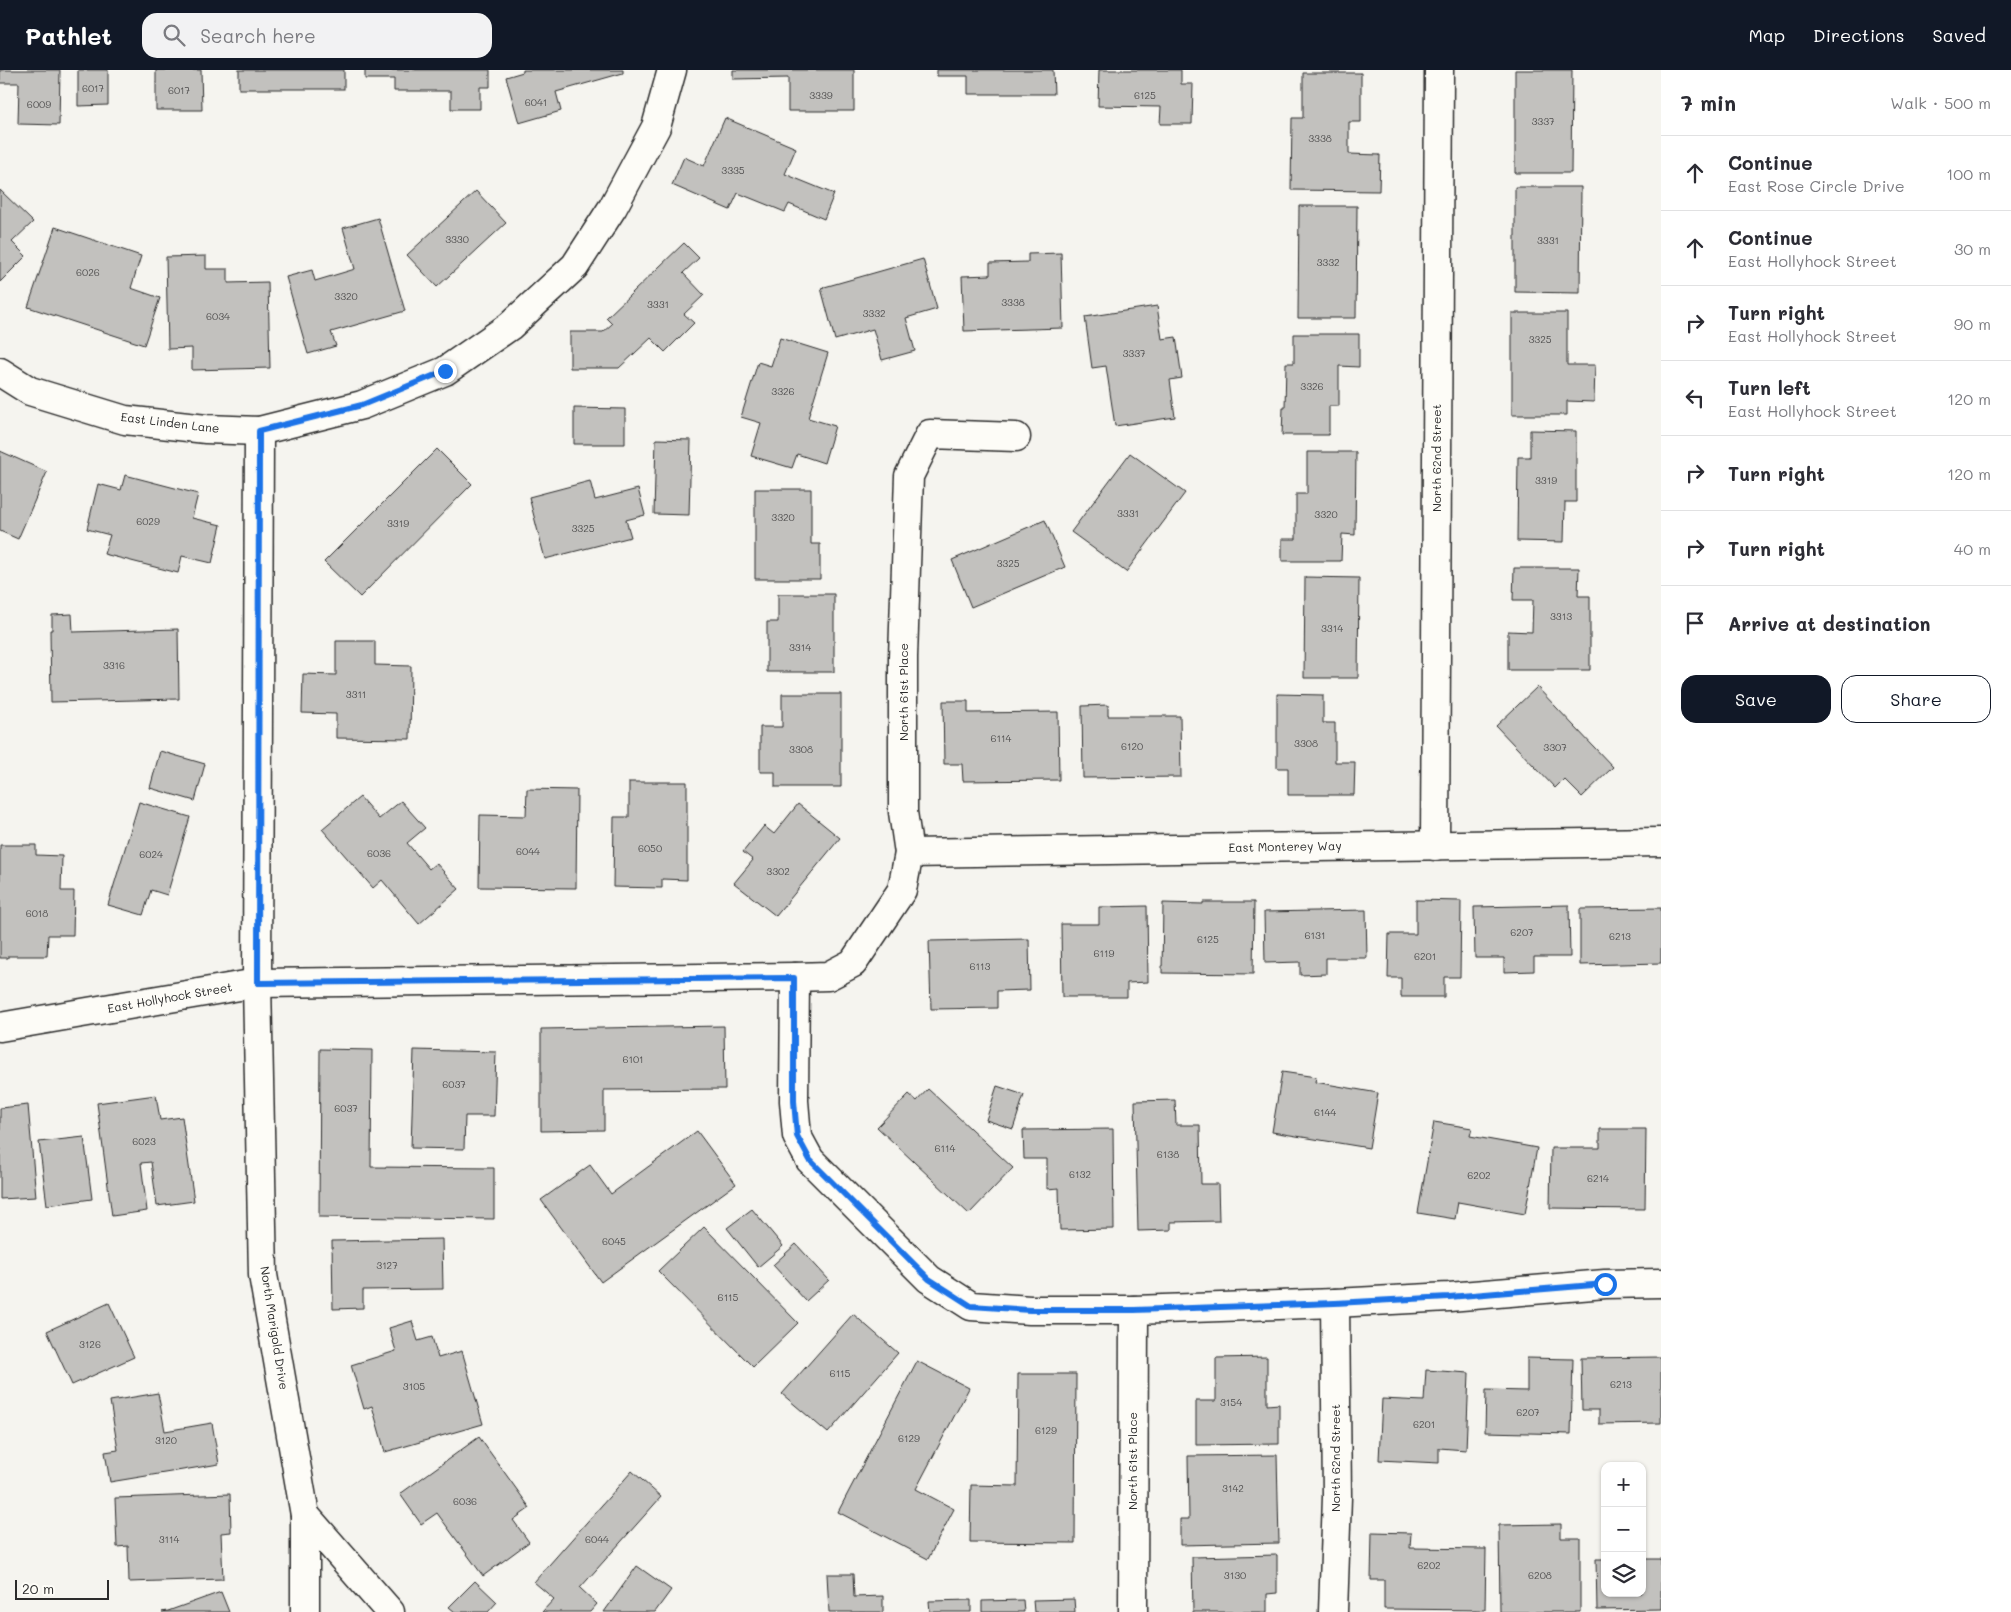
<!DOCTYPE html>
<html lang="en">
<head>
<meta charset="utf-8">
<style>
	:root { --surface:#fff; --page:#f2f2f3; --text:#2b2b33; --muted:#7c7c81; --line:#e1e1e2; --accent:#111827 }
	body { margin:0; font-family:Mali,sans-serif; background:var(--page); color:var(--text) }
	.controls { position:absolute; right:15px; bottom:15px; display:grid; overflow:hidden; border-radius:10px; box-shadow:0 1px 4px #0004 }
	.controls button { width:45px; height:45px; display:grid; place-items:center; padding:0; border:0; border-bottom:1px solid var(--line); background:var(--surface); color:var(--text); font:25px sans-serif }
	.scale { position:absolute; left:15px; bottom:12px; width:94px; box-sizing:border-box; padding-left:5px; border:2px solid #2b2b2b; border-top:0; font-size:14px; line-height:18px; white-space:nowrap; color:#2b2b2b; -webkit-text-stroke:4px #fdfcf7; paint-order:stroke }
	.stop { position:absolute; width:15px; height:15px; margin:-11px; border:4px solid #1a73e8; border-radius:50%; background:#fff }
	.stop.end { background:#1a73e8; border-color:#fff; box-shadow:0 1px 5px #0008 }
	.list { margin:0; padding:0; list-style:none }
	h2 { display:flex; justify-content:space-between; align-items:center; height:65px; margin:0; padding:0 20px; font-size:21px }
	h2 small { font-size:16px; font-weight:400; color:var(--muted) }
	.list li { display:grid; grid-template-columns:32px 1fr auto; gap:15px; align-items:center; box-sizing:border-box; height:75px; padding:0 20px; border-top:1px solid var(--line) }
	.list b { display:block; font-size:19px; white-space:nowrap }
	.list p { margin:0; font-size:16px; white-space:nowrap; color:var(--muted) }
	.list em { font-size:16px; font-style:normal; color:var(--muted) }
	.actions { display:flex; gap:10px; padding:15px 20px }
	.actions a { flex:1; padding:11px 0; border:1px solid var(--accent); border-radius:15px; text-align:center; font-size:18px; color:var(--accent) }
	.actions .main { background:var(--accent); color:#fff }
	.icon { flex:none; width:28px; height:28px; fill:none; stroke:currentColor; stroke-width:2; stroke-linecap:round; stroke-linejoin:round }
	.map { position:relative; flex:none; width:1661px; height:1542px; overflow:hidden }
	header { display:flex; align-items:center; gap:30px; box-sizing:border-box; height:70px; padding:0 25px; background:var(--accent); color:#fff }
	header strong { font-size:24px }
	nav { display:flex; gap:28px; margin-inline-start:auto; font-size:18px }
	.search { width:350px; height:45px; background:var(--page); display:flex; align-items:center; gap:12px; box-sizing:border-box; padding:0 18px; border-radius:15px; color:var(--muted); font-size:19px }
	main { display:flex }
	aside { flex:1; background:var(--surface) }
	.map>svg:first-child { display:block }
</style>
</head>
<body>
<header>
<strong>Pathlet</strong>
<div class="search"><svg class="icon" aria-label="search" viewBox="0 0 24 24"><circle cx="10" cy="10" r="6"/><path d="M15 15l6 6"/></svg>Search here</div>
<nav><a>Map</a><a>Directions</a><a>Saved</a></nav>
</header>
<main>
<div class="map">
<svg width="1661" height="1542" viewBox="0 0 1661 1542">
	<rect width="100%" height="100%" fill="#f5f4ef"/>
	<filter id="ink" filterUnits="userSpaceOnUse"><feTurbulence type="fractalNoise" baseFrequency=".02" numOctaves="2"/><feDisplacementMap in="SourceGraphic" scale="10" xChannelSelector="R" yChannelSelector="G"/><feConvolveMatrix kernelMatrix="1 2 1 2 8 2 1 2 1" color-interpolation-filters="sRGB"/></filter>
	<g filter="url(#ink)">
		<g fill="#c2c1be" stroke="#2b2b2b">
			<polygon points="0,0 60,0 59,55 18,54 19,13 0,13"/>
			<polygon points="78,0 108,0 108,35 78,36"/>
			<polygon points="156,0 201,0 202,40 156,40"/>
			<rect x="239" y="0" width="105" height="19"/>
			<polygon points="365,0 490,0 490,17 480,17 480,39 451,39 451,21 394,21 394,9 365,9"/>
			<polygon points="523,0 623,0 623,3 556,22 561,41 519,53 506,7 523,2"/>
			<polygon points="733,0 854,0 854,41 788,41 788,8 733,9"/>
			<polygon points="937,0 1053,0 1054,24 968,24 968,6 937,6"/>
			<polygon points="1099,0 1181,0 1181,14 1193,14 1192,54 1160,54 1161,37 1098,36"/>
			<polygon points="1515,0 1572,0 1571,103 1515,103"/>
			<polygon points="1303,3 1361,3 1361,52 1349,52 1349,84 1380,85 1379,121 1291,120 1292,48 1303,48"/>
			<polygon points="725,48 796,78 785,104 834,124 824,149 789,134 785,142 738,123 730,140 672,115 684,87 704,96"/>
			<polygon points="1515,117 1581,117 1580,223 1515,222"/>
			<polygon points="0,120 33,152 12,172 26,186 0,212"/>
			<polygon points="476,121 506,153 437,217 407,185"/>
			<polygon points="1299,136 1357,136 1356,248 1298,248"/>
			<polygon points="378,148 405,241 331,262 336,276 308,284 286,207 312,200 315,211 355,199 343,158"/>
			<polygon points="55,157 141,186 131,218 160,228 144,275 28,237"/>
			<polygon points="684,173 699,188 683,203 704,225 684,244 694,253 665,282 651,268 619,298 570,298 570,262 603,262 612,254 606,248"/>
			<polygon points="1061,183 1063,258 964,261 962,206 990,205 990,193 1028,192 1028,184"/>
			<polygon points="206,186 206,199 228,199 228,213 268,212 270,298 192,300 192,278 168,279 166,187"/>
			<polygon points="923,189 937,239 906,248 915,281 882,290 873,259 835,270 821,218"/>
			<polygon points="1157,236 1162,269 1176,267 1182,308 1170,310 1175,347 1115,356 1106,296 1092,298 1085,247"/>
			<polygon points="1512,243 1567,243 1567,295 1595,295 1594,332 1567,331 1567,345 1512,345"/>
			<polygon points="1294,264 1359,264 1359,297 1339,296 1339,336 1329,336 1329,365 1282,365 1283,338 1285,338 1286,293 1294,293"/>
			<polygon points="780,268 828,283 808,348 835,356 824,393 797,384 792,398 751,386 761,353 741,347 758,292 771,296"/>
			<polygon points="574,338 625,339 625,374 574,374"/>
			<polygon points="1530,360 1576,361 1576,432 1565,432 1564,472 1517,471 1518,387 1530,387"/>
			<polygon points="656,369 691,370 689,445 654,444"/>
			<polygon points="437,379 472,414 360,527 324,492"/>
			<polygon points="0,381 47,402 18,469 0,461"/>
			<polygon points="1307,382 1356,382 1355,465 1342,464 1341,491 1282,491 1282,469 1296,469 1296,424 1307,424"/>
			<polygon points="1130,383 1185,423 1126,502 1071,462"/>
			<polygon points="125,405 198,424 192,448 221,455 212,493 182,486 178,503 104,484 110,465 87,459 98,414 121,420"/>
			<polygon points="590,411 595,430 638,419 645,445 626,450 631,467 545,489 529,427"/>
			<polygon points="755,419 811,419 811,474 820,474 820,509 755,509"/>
			<polygon points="1045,450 1065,497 971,537 952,490"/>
			<polygon points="1514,498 1579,498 1578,526 1590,526 1590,600 1508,600 1508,561 1532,562 1533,530 1513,530"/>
			<polygon points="1305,507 1359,508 1358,608 1304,608"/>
			<polygon points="778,524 834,524 834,602 767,602 767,552 778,552"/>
			<polygon points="72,544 73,562 178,559 179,629 51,632 50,560 52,560 52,545"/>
			<polygon points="336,571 375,571 375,595 411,596 410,669 336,668 336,644 302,643 303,604 336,605"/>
			<polygon points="1537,617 1613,697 1582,727 1564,709 1555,718 1496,656"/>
			<polygon points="782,624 841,624 841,717 775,717 775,702 760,702 760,657 782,657"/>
			<polygon points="1277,624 1323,625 1323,653 1335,653 1335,692 1355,692 1354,725 1288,725 1288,698 1277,698"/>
			<polygon points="943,631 968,631 968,643 1058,642 1059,710 963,711 962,694 944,694"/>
			<polygon points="1108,635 1108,646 1180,646 1181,707 1083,708 1082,636"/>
			<polygon points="160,681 205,694 195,731 150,718"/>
			<polygon points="629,712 687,712 687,810 662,809 662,818 613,817 614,747 629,747"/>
			<polygon points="527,719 577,720 576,818 479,817 480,745 526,746"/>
			<polygon points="360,727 379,749 401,731 425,758 407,773 429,799 436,793 459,819 419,854 382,810 373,818 322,759"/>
			<polygon points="139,732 190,747 167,825 151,820 143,845 108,835"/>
			<polygon points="798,734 840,768 776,846 734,813 753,790 743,782 764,756 774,764"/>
			<polygon points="0,775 36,775 36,785 62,786 61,821 74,821 73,865 48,865 47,886 8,886 8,888 0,888"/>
			<polygon points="1416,830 1461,831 1460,907 1444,907 1444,927 1401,927 1401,908 1388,908 1389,864 1416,864"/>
			<polygon points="1203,832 1254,832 1253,904 1162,903 1163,833 1203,834"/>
			<polygon points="1569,835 1570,887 1534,887 1534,901 1504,902 1504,888 1475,888 1474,837"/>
			<polygon points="1147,836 1148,912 1127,913 1127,927 1062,927 1061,854 1099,854 1099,837"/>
			<polygon points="1661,838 1661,893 1580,895 1580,839"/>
			<polygon points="1366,840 1367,888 1326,888 1326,904 1300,905 1300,892 1265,893 1264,842"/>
			<polygon points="1029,869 1030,920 997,921 997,938 931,939 929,871"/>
			<polygon points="724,956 725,1019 604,1020 604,1060 541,1061 541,959"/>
			<polygon points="320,979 372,980 371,1097 494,1098 494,1149 319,1147"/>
			<polygon points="414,980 496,982 494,1046 465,1046 464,1079 411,1078"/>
			<polygon points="1282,1002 1316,1007 1315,1012 1378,1023 1369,1078 1272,1062"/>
			<polygon points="997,1016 1024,1025 1013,1059 986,1050"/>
			<polygon points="928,1019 1013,1098 969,1144 877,1057 909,1024 917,1031"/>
			<polygon points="156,1025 160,1050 182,1047 194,1131 157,1136 151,1092 141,1093 147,1141 112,1146 97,1033"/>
			<polygon points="1175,1030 1176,1055 1200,1055 1201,1114 1218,1114 1219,1151 1171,1152 1171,1160 1138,1161 1135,1031"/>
			<polygon points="28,1035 36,1127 0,1129 0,1038"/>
			<polygon points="1434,1052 1472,1058 1470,1066 1537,1078 1525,1144 1458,1132 1455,1149 1418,1143"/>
			<polygon points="1113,1059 1114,1159 1060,1160 1059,1118 1047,1119 1047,1089 1024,1089 1023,1060"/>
			<polygon points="1600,1059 1646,1059 1645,1139 1550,1138 1551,1078 1600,1078"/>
			<polygon points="697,1061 736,1114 601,1212 541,1130 590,1095 611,1124"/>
			<polygon points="84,1067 92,1129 47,1135 39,1072"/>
			<polygon points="752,1139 783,1176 758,1197 727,1158"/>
			<polygon points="704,1157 798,1253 753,1297 658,1201"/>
			<polygon points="442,1169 443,1219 363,1220 363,1238 333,1239 332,1171"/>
			<polygon points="796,1174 829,1210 806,1231 773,1195"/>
			<polygon points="109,1233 134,1287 72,1315 47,1261"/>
			<polygon points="853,1244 898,1283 828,1363 782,1324"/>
			<polygon points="412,1251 418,1271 432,1267 438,1288 462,1281 483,1354 385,1382 372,1336 364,1339 351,1295 396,1281 389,1258"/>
			<polygon points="1267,1287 1267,1335 1279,1334 1279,1374 1196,1375 1196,1331 1216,1331 1216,1288"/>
			<polygon points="1661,1287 1661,1353 1599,1354 1599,1340 1582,1340 1581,1288"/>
			<polygon points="1527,1288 1573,1289 1571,1364 1485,1362 1486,1320 1527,1321"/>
			<polygon points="917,1291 969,1318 916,1419 954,1439 928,1489 838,1442"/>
			<polygon points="1426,1300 1469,1303 1466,1380 1439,1378 1439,1393 1379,1390 1382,1329 1424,1331"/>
			<polygon points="1018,1304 1076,1304 1075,1473 970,1472 971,1415 1017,1416"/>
			<polygon points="158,1323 165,1361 212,1353 219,1394 110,1412 105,1382 118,1380 110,1331"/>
			<polygon points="479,1367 530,1438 513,1450 529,1472 483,1506 437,1443 421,1454 400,1424"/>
			<polygon points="1277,1385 1279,1473 1180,1475 1180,1449 1189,1449 1188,1386"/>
			<polygon points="632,1401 661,1427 580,1518 597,1534 590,1542 542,1542 554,1529 534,1512"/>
			<polygon points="230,1424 231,1462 221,1463 223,1509 129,1512 128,1476 117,1477 115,1428"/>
			<polygon points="1561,1454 1561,1468 1580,1468 1580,1542 1500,1542 1499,1455"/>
			<polygon points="1372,1462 1411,1463 1410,1478 1486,1479 1485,1540 1384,1539 1384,1510 1371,1510"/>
			<polygon points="1277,1485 1277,1523 1267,1524 1267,1542 1193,1542 1192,1487"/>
			<polygon points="1596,1489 1605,1489 1605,1523 1642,1523 1642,1489 1661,1489 1661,1539 1597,1540"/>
			<polygon points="637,1496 671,1520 655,1542 604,1542"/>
			<polygon points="827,1504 853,1504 854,1527 883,1526 883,1542 829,1542"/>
			<polygon points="475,1511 497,1532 488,1542 455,1542 449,1537"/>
			<polygon points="221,1522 229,1542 162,1542 168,1541"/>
			<polygon points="1074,1529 1075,1542 1034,1542 1033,1530"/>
			<polygon points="971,1530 971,1542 930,1542 929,1531"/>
			<polygon points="1023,1530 1024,1542 982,1542 982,1531"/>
		</g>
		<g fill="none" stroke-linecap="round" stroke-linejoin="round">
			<defs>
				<g id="street">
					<polyline points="0,302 30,321 125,350 206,359 259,361 362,335 445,301 510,256 575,196 613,137 656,57 672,0"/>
					<polyline points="259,361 257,913 263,1205 305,1445 305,1542"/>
					<polyline points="1435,776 1439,0"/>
					<polyline points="909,783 1661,772"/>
					<polyline points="795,907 794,1031 797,1066 810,1090 929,1209 971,1236 1030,1240 1134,1240 1335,1233 1449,1227 1605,1214 1661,1213"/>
					<polyline points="0,957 257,913 795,907 828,906 853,893 902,820 909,783 903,742 903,587 909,406 930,364 1016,367"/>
					<polyline points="305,1445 390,1542"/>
					<polyline points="1133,1542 1134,1240"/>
					<polyline points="1333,1542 1337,1427 1335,1233"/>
				</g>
			</defs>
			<use href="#street" stroke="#2b2b2b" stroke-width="31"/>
			<use href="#street" stroke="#fdfcf7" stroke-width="28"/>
		</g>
	</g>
	<g fill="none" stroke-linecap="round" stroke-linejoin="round" filter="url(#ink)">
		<polyline stroke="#1a73e8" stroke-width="6" points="445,301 362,335 259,361 258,913 794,908 794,1031 797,1066 810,1090 929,1209 971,1236 1030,1240 1134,1240 1335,1233 1449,1227 1605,1214"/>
	</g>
	<g text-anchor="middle" stroke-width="4" stroke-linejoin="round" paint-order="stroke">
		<g font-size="10" fill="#515050">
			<text x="93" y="22">6017</text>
			<text x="179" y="24">6017</text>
			<text x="821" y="29">3339</text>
			<text x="1145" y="29">6125</text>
			<text x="536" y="36">6041</text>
			<text x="39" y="38">6009</text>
			<text x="1543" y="55">3337</text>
			<text x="1320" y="72">3338</text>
			<text x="733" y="104">3335</text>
			<text x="457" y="173">3330</text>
			<text x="1548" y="174">3331</text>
			<text x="1328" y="196">3332</text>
			<text x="88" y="206">6026</text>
			<text x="346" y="230">3320</text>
			<text x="1013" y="236">3338</text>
			<text x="658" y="238">3331</text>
			<text x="874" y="247">3332</text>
			<text x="218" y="250">6034</text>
			<text x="1540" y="273">3325</text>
			<text x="1134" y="287">3337</text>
			<text x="1312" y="320">3326</text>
			<text x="783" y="325">3326</text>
			<text x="1546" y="414">3319</text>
			<text x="1128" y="447">3331</text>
			<text x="1326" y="448">3320</text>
			<text x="783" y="451">3320</text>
			<text x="148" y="455">6029</text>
			<text x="398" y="457">3319</text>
			<text x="583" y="462">3325</text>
			<text x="1008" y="497">3325</text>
			<text x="1561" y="550">3313</text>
			<text x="1332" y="562">3314</text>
			<text x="800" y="581">3314</text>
			<text x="114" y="599">3316</text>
			<text x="356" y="628">3311</text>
			<text x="1001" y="672">6114</text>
			<text x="1306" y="677">3308</text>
			<text x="1132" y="680">6120</text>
			<text x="1555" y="681">3307</text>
			<text x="801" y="683">3308</text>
			<text x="650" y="782">6050</text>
			<text x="528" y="785">6044</text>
			<text x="379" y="787">6036</text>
			<text x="151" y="788">6024</text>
			<text x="778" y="805">3302</text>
			<text x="37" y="847">6018</text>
			<text x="1522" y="866">6207</text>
			<text x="1315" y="869">6131</text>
			<text x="1620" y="870">6213</text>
			<text x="1208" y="873">6125</text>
			<text x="1104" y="887">6119</text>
			<text x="1425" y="890">6201</text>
			<text x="980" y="900">6113</text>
			<text x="633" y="993">6101</text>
			<text x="454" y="1018">6037</text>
			<text x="346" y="1042">6037</text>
			<text x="1325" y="1046">6144</text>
			<text x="144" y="1075">6023</text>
			<text x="945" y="1082">6114</text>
			<text x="1168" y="1088">6138</text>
			<text x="1080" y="1108">6132</text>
			<text x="1479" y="1109">6202</text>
			<text x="1598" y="1112">6214</text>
			<text x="614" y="1175">6045</text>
			<text x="387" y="1199">3127</text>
			<text x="728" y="1231">6115</text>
			<text x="90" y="1278">3126</text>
			<text x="840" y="1307">6115</text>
			<text x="1621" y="1318">6213</text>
			<text x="414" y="1320">3105</text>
			<text x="1231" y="1336">3154</text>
			<text x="1528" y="1346">6207</text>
			<text x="1424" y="1358">6201</text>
			<text x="1046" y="1364">6129</text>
			<text x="909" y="1372">6129</text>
			<text x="166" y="1374">3120</text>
			<text x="1233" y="1422">3142</text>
			<text x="465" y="1435">6036</text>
			<text x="169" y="1473">3114</text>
			<text x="597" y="1473">6044</text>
			<text x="1429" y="1499">6202</text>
			<text x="1235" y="1509">3130</text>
			<text x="1540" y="1509">6208</text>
		</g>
		<g font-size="12" fill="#2b2b2b" stroke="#fdfcf7">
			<text transform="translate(170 353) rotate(7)" y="4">East Linden Lane</text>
			<text transform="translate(1437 388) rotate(-90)" y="4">North 62nd Street</text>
			<text transform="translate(904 622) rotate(-90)" y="4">North 61st Place</text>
			<text transform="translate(1285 777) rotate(-1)" y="4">East Monterey Way</text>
			<text transform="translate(170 928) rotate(-10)" y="4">East Hollyhock Street</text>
			<text transform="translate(274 1258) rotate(81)" y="4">North Marigold Drive</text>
			<text transform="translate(1336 1388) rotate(-90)" y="4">North 62nd Street</text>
			<text transform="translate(1133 1391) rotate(-90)" y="4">North 61st Place</text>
		</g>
	</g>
</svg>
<div class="controls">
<button>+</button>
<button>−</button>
<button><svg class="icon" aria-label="layers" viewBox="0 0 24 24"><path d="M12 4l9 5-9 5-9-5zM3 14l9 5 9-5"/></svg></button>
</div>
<div class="scale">20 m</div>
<div class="stop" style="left:1605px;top:1214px"></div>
<div class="stop end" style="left:445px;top:301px"></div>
</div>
<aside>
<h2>7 min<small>Walk · 500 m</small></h2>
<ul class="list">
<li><svg class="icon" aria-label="ahead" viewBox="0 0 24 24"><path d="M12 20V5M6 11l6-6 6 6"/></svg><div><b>Continue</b><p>East Rose Circle Drive</p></div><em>100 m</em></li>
<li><svg class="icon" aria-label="ahead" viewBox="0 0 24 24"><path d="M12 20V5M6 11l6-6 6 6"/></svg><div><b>Continue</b><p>East Hollyhock Street</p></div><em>30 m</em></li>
<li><svg class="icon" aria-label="right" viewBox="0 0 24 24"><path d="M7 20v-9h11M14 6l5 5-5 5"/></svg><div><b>Turn right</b><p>East Hollyhock Street</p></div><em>90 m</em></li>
<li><svg class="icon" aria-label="left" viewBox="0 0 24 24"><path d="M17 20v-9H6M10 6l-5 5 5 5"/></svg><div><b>Turn left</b><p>East Hollyhock Street</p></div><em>120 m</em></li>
<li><svg class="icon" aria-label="right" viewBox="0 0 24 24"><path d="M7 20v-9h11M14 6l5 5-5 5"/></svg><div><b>Turn right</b></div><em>120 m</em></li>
<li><svg class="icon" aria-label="right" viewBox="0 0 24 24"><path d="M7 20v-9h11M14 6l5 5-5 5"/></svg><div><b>Turn right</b></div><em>40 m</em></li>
<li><svg class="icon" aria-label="arrive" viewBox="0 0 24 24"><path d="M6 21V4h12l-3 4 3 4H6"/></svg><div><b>Arrive at destination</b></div></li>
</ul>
<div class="actions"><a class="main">Save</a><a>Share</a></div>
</aside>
</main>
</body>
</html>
